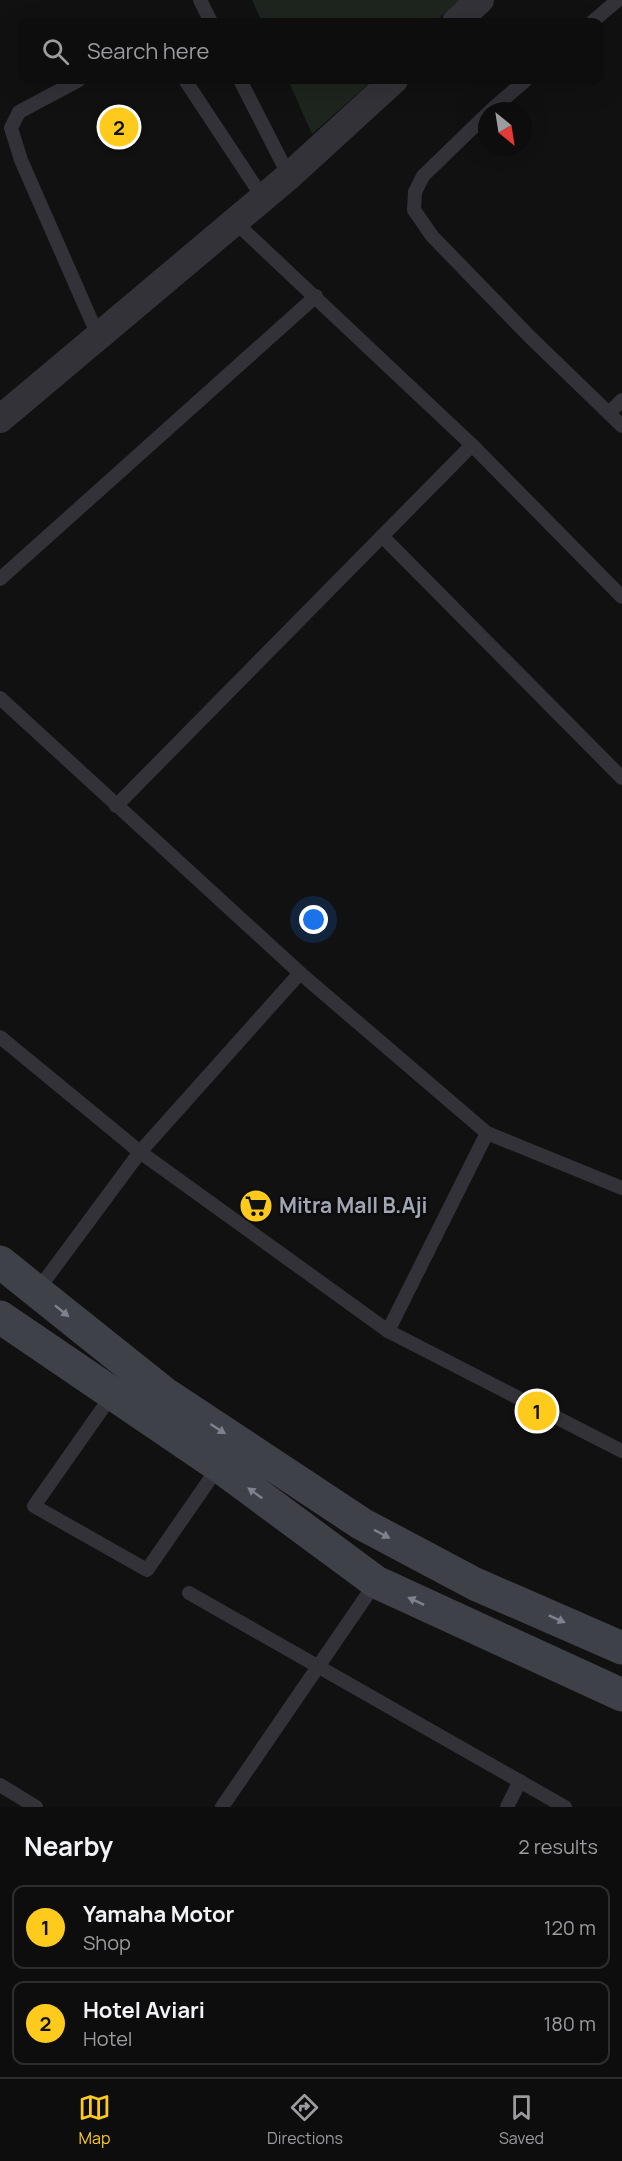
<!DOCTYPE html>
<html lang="en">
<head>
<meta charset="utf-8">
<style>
	:root { --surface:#0d0d0e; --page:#1b1b1c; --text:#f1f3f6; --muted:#9a9c9e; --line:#2d2d2e; --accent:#fecb1d }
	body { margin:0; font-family:Manrope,sans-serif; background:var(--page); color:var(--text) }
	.compass { position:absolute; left:478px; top:102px; width:54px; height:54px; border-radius:50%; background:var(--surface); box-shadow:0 6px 24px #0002; rotate:150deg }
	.you { position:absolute; left:314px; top:920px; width:21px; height:21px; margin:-15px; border:4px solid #fff; border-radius:50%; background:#1a73e8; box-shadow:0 0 0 9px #1a73e833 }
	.badge { display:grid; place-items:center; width:39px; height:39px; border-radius:50%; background:var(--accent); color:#111; font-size:20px; font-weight:700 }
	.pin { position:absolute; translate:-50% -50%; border:3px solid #fff; box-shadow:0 2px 6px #0006 }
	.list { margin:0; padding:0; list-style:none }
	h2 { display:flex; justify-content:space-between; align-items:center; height:78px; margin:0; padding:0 24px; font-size:26px }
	h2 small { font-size:20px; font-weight:400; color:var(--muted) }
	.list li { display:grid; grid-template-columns:39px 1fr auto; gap:18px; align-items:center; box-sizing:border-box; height:84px; margin:0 12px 12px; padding:0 12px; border:2px solid var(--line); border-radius:12px }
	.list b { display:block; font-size:22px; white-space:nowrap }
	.list p { margin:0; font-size:20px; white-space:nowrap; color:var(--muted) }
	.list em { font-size:20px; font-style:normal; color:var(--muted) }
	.icon { flex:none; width:33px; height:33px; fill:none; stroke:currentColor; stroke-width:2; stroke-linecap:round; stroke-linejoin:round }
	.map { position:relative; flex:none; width:622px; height:1807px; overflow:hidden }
	.search { position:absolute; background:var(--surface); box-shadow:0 6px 24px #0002; left:18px; right:18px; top:18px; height:66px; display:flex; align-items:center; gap:15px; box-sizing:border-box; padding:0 21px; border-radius:12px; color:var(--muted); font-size:22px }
	.sheet { height:270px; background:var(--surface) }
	nav { display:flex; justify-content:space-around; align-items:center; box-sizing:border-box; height:84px; border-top:2px solid var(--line); background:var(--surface); font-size:16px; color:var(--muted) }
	nav a { display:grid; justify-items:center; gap:3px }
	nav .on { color:var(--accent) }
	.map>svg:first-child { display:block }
</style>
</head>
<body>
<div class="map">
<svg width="622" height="1807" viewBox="0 0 622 1807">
	<rect width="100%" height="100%" fill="#111112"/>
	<g fill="#1d251e">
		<polygon points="252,0 460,0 435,22 262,22"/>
		<polygon points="288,80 373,80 312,134"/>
	</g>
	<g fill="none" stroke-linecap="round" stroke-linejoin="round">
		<g stroke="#323238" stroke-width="14">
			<polyline points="200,0 211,22"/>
			<polyline points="592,22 618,0"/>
			<polyline points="79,80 19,112 11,128 21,160 99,338"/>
			<polyline points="185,80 263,198"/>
			<polyline points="240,80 289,176"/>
			<polyline points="490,111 526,80"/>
			<polyline points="487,114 423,176 415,192 414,210 432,236 530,337 622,426"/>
			<polyline points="235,222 472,445 622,597"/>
			<polyline points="609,413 622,400"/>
			<polyline points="382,536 622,778"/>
			<polyline points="0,579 316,296"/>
			<polyline points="0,698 300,973 487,1133 622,1188"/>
			<polyline points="116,806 472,445"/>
			<polyline points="0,1037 140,1152 388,1331 622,1451"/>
			<polyline points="37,1291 140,1152 300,973"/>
			<polyline points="388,1331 487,1133"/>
			<polyline points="112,1395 34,1506 147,1570 219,1466"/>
			<polyline points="189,1593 565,1807"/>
			<polyline points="0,1785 36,1807"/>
			<polyline points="222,1807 376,1582"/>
			<polyline points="507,1807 520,1781"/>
		</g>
		<g stroke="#323238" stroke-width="28">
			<polyline points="456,22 480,0"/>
			<polyline points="0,419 289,176 394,80"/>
		</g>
		<g stroke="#3f4148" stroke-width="33">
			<polyline points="0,1262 164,1393 362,1524 475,1584 622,1648"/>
			<polyline points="0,1317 219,1466 376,1582 622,1695"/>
		</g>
	</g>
	<defs><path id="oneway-solid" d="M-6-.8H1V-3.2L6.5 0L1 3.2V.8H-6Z" transform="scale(1.5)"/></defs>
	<g fill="#7f828e">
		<use href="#oneway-solid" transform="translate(62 1311) rotate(39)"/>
		<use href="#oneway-solid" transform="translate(218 1429) rotate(33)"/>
		<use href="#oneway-solid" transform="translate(255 1493) rotate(-144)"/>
		<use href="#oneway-solid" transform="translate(382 1534) rotate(28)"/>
		<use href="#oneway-solid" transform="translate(416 1601) rotate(-155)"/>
		<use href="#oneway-solid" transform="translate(557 1619) rotate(24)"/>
	</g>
	<defs>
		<symbol id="supermarket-disc" viewBox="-11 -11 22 22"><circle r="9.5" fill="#fecb1d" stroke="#0c0c0d"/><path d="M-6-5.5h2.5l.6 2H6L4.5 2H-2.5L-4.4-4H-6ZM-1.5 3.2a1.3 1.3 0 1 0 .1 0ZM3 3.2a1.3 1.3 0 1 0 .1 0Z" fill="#111"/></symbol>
	</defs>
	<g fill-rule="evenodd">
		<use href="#supermarket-disc" x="237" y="1187" width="38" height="38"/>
	</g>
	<g text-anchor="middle" stroke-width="5" stroke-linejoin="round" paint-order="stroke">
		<g font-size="21" font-weight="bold" fill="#a1a5b4" stroke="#0c0c0d" text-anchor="start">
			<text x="279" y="1213">Mitra Mall B.Aji</text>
		</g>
	</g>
</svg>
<svg class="compass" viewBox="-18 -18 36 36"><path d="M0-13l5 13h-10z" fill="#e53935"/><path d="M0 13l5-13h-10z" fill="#9a9c9e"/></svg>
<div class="you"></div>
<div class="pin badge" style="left:537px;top:1411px">1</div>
<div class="pin badge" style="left:119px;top:127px">2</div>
<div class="search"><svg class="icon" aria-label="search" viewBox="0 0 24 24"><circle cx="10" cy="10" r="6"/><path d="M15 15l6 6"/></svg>Search here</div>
</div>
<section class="sheet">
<h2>Nearby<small>2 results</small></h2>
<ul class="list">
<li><span class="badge">1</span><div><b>Yamaha Motor</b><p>Shop</p></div><em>120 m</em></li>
<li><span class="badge">2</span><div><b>Hotel Aviari</b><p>Hotel</p></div><em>180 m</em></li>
</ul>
</section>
<nav>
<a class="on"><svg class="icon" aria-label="map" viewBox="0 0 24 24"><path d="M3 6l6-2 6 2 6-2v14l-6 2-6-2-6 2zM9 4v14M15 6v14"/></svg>Map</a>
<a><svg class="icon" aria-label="directions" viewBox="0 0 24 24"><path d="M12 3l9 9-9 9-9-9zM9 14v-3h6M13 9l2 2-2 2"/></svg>Directions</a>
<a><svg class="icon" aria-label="saved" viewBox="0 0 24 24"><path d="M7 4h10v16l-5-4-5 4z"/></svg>Saved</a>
</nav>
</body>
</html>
